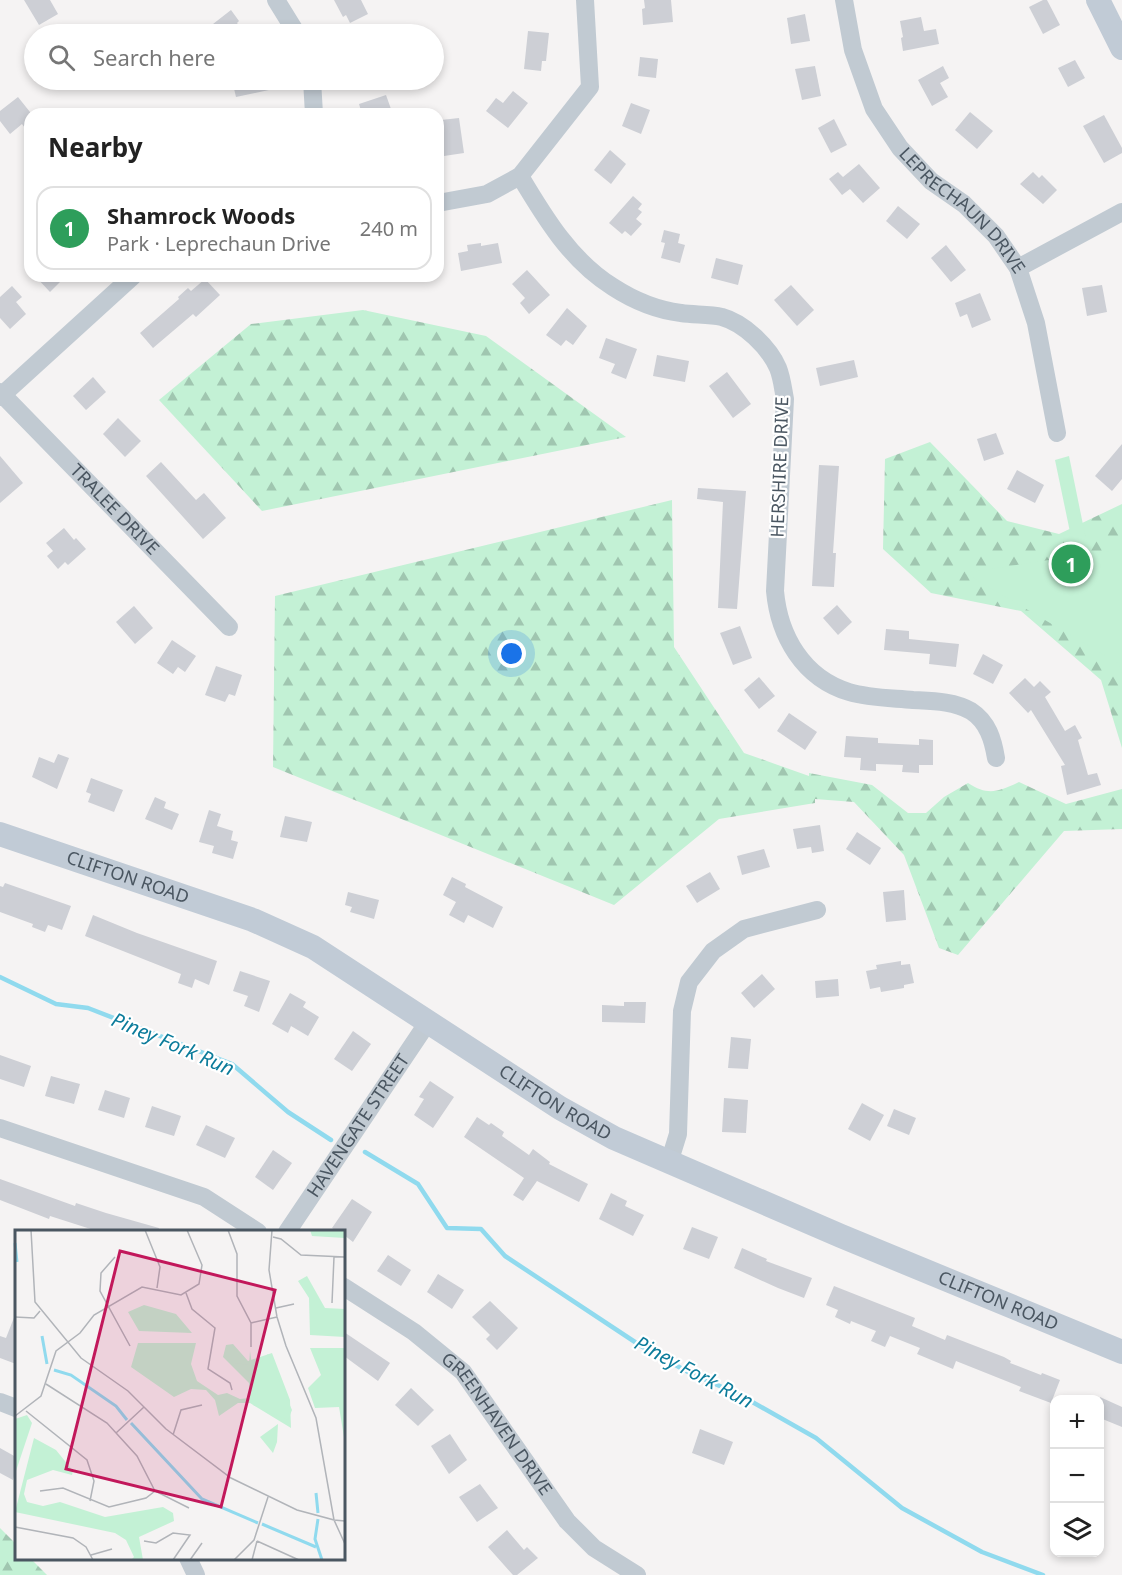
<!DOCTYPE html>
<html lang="en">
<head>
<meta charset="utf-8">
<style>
	:root { --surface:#fff; --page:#f6f6f6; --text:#222; --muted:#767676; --line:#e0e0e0; --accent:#b45309 }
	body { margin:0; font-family:"Noto Sans",sans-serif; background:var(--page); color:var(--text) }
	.controls { position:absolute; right:18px; bottom:18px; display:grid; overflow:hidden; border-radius:12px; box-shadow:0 3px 9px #0003 }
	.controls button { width:54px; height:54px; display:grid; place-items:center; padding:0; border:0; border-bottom:2px solid var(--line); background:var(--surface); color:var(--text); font:30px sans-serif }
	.you { position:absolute; left:512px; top:654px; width:21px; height:21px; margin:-15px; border:4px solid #fff; border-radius:50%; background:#1a73e8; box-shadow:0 0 0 9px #1a73e833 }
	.badge { display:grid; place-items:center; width:39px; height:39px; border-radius:50%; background:var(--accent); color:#fff; font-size:20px; font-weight:700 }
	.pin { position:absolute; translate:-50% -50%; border:3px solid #fff; box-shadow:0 2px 6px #0006 }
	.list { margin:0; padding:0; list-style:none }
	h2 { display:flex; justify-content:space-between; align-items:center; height:78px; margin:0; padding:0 24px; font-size:26px }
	h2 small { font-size:20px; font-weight:400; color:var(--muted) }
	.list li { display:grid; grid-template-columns:39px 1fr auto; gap:18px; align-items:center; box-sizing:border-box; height:84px; margin:0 12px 12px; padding:0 12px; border:2px solid var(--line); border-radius:18px }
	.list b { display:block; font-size:22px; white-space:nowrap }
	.list p { margin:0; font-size:20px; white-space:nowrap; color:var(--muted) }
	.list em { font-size:20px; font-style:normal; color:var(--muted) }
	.icon { flex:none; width:33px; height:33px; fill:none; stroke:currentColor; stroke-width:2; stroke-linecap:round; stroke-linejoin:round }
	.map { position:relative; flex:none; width:1122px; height:1575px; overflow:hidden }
	.search { position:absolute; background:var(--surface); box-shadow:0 3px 9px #0003; left:24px; top:24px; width:420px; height:66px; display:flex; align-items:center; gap:15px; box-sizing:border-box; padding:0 21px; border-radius:33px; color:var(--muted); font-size:22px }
	.panel { position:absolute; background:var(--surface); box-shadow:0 3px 9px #0003; left:24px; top:108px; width:420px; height:174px; border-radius:18px }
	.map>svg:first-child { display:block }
</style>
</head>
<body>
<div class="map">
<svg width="1122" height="1575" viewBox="0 0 1122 1575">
	<defs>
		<pattern id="forest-firs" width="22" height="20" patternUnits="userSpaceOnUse" patternTransform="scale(1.5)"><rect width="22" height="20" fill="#c3f1d5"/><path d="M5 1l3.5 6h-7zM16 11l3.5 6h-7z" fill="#a0c6b0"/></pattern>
	</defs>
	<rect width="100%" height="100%" fill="#f5f3f3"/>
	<g fill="url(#forest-firs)">
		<polygon points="363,310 486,336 626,437 262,511 159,400 251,324"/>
		<polygon points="930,442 1007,521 1059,534 1122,504 1122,748 1101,680 1021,611 931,593 883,549 885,459"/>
		<path d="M672 500 674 647 744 753 809 776V773L872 785 908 813H926L944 797 968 783C988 796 998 792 1019 782L1066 804 1122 789V829L1064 831 958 955 939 948 904 855 854 802 815 799V803L719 819 614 905 273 767 275 596Z"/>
		<polygon points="0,1528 16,1544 16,1558 31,1559 47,1575 0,1575"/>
	</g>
	<polygon fill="#c3f1d5" points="1069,456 1089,554 1122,549 1122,675 1118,663 965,573 1075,556 1055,460"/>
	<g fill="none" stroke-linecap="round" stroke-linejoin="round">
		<g stroke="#90daee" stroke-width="4.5">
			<polyline points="0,977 56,1004 88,1008 232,1064 288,1112 331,1140"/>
			<polyline points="365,1152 418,1184 447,1228 481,1229 505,1256 641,1346 688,1372 740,1395 816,1438 902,1508 982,1552 1043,1575"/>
		</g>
	</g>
	<g fill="#cdcfd5">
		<polygon points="24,0 50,0 58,14 39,25"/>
		<polygon points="334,0 361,0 368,14 350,23 346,15 343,17"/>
		<polygon points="644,0 671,0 673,22 643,25 642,9 645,8"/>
		<polygon points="1043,0 1047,0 1060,25 1043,34 1029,7"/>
		<polygon points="231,10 239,21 237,23 246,34 221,34 213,24"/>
		<polygon points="805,14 810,41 791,44 787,18"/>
		<polygon points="921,17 924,31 936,29 939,44 903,51 901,38 903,37 900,21"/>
		<polygon points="528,31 549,33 546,61 542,61 541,71 524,69"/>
		<polygon points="640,57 658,59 656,78 638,76"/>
		<polygon points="1075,60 1085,78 1068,87 1058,68"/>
		<polygon points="815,66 821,96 802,100 795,69"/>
		<polygon points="943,66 949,78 940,83 948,97 932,106 918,80"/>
		<polygon points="232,80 266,80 269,90 236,97"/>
		<polygon points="513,91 528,103 508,128 486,111 496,98 503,103"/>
		<polygon points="386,95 391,109 378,114 362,114 359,104"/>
		<polygon points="18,97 30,112 30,135 22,124 10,134 0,121 0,111"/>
		<polygon points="631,103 650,110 641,134 622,126"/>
		<polygon points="970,112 993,131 977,149 955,130"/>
		<polygon points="1104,115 1122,148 1122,153 1104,163 1083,126"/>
		<polygon points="459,118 464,153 444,156 443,151 438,151 438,124 441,124 441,120"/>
		<polygon points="834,119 847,145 831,153 818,128"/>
		<polygon points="610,150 626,164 611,184 594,170"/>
		<polygon points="859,164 880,188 863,203 850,189 842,195 829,179 838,172 843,177"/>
		<polygon points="1033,172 1039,178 1042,175 1057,190 1043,204 1020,184"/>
		<polygon points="633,196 642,204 638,209 642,212 636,219 642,224 631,236 625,231 622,234 609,223"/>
		<polygon points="898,206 920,224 907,239 886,221"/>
		<polygon points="664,230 680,234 678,243 685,245 680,263 661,258 665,243 661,242"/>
		<polygon points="481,243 481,246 498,243 502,263 461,271 458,253 468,251 467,245"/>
		<polygon points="946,245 966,270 951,282 931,258"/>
		<polygon points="716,258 743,265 738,285 711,278"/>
		<polygon points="527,270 550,295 529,314 520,303 525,298 512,284"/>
		<polygon points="35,276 66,276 50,292"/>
		<polygon points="205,279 220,295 196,317 193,314 153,348 140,333 179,299 178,297 188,288 191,291"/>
		<polygon points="791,285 814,310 797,326 774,300"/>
		<polygon points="1102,285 1107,312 1087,316 1082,288"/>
		<polygon points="12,286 22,297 16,302 26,314 10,329 0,318 0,297"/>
		<polygon points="980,293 991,320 972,328 967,314 960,317 955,303"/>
		<polygon points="567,308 587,326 573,345 566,340 561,346 546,335"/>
		<polygon points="606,338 637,349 626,379 611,373 615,364 599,358"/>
		<polygon points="657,355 689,361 685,382 653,376"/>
		<polygon points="854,360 858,377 820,386 816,368"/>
		<polygon points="727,372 751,404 733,418 709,386"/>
		<polygon points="93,377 106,392 86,410 73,396"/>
		<polygon points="118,418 141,441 125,457 103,434"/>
		<polygon points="996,433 1004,454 984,461 977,439"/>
		<polygon points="1122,444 1122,479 1112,491 1095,476"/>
		<polygon points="0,456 23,483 0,503"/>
		<polygon points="161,462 196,500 204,493 226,518 203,539 146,476"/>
		<polygon points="819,465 839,466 833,553 836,553 834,587 812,586"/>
		<polygon points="1017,470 1044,485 1035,503 1007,489"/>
		<polygon points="698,488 746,491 737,609 718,608 723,502 697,499"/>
		<polygon points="64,528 74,540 76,538 86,549 68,565 65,562 58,569 47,556 53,551 46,543"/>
		<polygon points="837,605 852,622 838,635 823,618"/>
		<polygon points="134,606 153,628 135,644 116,622"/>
		<polygon points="740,626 752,658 733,665 720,633"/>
		<polygon points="886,629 909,631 909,639 959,644 956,667 929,664 930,654 884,650"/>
		<polygon points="172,640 196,656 185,672 178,667 173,674 157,663"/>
		<polygon points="983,654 1003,665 993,684 973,674"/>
		<polygon points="216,666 242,675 235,696 229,694 225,702 205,695"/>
		<polygon points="759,677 775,696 759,709 744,690"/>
		<polygon points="1025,678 1034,687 1040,681 1051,692 1045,697 1065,731 1075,725 1082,738 1078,740 1088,775 1097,773 1101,785 1067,795 1061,766 1065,765 1031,710 1028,713 1009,693"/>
		<polygon points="789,713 817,732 805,750 777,731"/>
		<polygon points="846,736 878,738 878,743 919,745 919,739 933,740 933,765 919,765 919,773 902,772 903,765 876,764 876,771 860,770 861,758 844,757"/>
		<polygon points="58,754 69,758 57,789 32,777 39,757 54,763"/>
		<polygon points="91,778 123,790 114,812 88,802 91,794 86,792"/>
		<polygon points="155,797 166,802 164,808 179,814 172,830 145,819"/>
		<polygon points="209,810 221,814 217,826 233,831 231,840 238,842 233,859 212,853 214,846 199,842"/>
		<polygon points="285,816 312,822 307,842 280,837"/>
		<polygon points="820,825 824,851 812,853 811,847 797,849 793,829"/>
		<polygon points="857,832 881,848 870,865 846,849"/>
		<polygon points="764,849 770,867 742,875 737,856"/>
		<polygon points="710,872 720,889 697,903 686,886"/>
		<polygon points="452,877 466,884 465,887 503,907 493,928 468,915 464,923 449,915 456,902 443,895"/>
		<polygon points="5,883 71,906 62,930 48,925 45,932 32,927 33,924 0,912 0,886 3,887"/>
		<polygon points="904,890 906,920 886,922 883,892"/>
		<polygon points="348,892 379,900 374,919 350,912 352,907 345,905"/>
		<polygon points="93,915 137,933 217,961 209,985 195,979 192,988 178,983 181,974 85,936"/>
		<polygon points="901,961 901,965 910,964 914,983 904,985 904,988 881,992 880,987 870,989 866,971 877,969 876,965"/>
		<polygon points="240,971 270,981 259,1012 244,1006 248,996 233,991"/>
		<polygon points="762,974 775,989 754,1008 741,993"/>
		<polygon points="838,979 839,996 816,998 815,981"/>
		<polygon points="290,993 306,1002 303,1007 319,1017 308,1036 291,1026 288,1033 272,1024"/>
		<polygon points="624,1002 646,1002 645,1023 602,1022 602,1005 624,1006"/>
		<polygon points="353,1031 371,1044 352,1071 334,1059"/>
		<polygon points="731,1037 751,1039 748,1069 728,1068"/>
		<polygon points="0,1055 31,1066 24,1087 0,1079"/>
		<polygon points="51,1076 80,1084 74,1104 45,1096"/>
		<polygon points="430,1081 454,1097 433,1128 414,1115 424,1099 419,1097"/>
		<polygon points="105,1090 130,1098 124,1118 98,1110"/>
		<polygon points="724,1098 748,1100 746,1133 722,1132"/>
		<polygon points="862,1103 884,1115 870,1141 848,1129"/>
		<polygon points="152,1106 181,1116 174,1136 145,1127"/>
		<polygon points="894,1109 916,1118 909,1135 887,1126"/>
		<polygon points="477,1117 489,1125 491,1123 504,1132 502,1136 529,1155 533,1149 550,1162 549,1164 588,1184 579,1202 537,1181 523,1201 513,1195 524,1178 464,1137"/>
		<polygon points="206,1125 235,1138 225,1158 196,1145"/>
		<polygon points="273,1150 292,1163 273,1190 255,1177"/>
		<polygon points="0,1179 75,1206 76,1203 106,1213 159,1228 158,1232 100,1232 50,1216 49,1219 0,1200"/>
		<polygon points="611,1193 627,1201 625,1206 644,1215 633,1236 599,1219"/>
		<polygon points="352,1199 372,1212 353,1242 344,1235 344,1232 338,1232 332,1228"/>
		<polygon points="692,1227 718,1237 709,1259 683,1249"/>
		<polygon points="742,1248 767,1259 766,1261 812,1278 804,1298 778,1288 734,1268"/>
		<polygon points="388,1255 411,1270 401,1286 377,1271"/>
		<polygon points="438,1274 464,1290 452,1309 427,1292"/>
		<polygon points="834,1286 915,1318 912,1326 945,1340 947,1335 1004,1357 1011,1361 1010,1363 1041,1375 1042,1373 1060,1380 1051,1403 1019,1391 1021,1387 956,1361 953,1369 917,1354 920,1348 890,1336 885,1347 871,1341 876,1331 851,1321 850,1324 835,1317 838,1310 826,1305"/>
		<polygon points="490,1301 518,1328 497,1350 486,1339 490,1335 472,1317"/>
		<polygon points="15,1315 16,1315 16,1364 0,1358 0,1336 6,1338"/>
		<polygon points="344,1332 390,1363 378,1381 344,1356"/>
		<polygon points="411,1388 434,1410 418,1426 395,1405"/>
		<polygon points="1100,1397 1122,1407 1122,1427 1100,1418"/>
		<polygon points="700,1429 733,1442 724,1465 692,1453"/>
		<polygon points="450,1434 467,1460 449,1474 431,1446"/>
		<polygon points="0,1448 16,1457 16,1470 13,1480 0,1473"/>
		<polygon points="480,1484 498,1508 477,1522 459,1497"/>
		<polygon points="507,1530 524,1550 527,1547 538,1558 517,1575 513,1575 488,1547"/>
	</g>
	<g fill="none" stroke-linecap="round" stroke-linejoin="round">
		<g stroke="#c1cad2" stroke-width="18">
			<polyline points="276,0 297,34"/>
			<path id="s1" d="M844 0 853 50 874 109 900 148 931 181 964 204 996 236 1018 268 1036 323 1057 433"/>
			<polyline points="312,80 314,114"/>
			<path d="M520 176C545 218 571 261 613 287 633 300 657 310 681 313 694 315 709 314 722 317 744 323 769 347 778 368 782 378 783 389 785 399L775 591C779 636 803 678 849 692 869 698 892 698 913 700 932 701 954 701 971 711 988 722 993 740 996 758"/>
			<polyline points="438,203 487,194 520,176 590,87 585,0"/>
			<polyline points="1018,268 1122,212"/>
			<path id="s2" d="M0 392 229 627"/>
			<polyline points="0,397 133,276"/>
			<polyline points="0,1128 204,1197 258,1232"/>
			<polyline points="669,1163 678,1134 682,1011 689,982 713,951 744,929 817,910"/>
			<path id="s3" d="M287 1232 428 1022"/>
			<path id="s4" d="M344 1287 414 1332 463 1372 567 1521 594 1548 637 1575"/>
			<polyline points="0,1402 16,1408"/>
			<polyline points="188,1558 196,1575"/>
		</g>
		<g stroke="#c1cbd6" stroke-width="24">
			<polyline points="1098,0 1122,48"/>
			<path id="s5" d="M0 834 253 920 313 947 560 1108 614 1138 841 1236 1122 1352"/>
		</g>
	</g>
	<g text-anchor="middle" stroke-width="4.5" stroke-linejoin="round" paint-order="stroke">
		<g font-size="18" fill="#4a5661" stroke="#fff">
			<text dy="6" stroke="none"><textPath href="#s1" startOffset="249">LEPRECHAUN DRIVE</textPath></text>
			<text transform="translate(780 467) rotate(-88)" y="6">HERSHIRE DRIVE</text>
			<text dy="6" stroke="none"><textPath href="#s2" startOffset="164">TRALEE DRIVE</textPath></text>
			<text dy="6" stroke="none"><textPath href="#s5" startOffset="135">CLIFTON ROAD</textPath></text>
			<text dy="6" stroke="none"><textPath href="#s5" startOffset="621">CLIFTON ROAD</textPath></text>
			<text dy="6" stroke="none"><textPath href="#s3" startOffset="128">HAVENGATE STREET</textPath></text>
			<text dy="6" stroke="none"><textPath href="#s5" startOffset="1107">CLIFTON ROAD</textPath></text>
			<text dy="6" stroke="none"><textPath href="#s4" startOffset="208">GREENHAVEN DRIVE</textPath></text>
		</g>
		<g font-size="20" font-style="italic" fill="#0c7c9b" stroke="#fff">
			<text transform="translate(173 1044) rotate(23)" y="7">Piney Fork Run</text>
			<text transform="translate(694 1372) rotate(28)" y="7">Piney Fork Run</text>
		</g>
	</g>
	<g transform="translate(15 1230)">
		<rect width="330" height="330" fill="#f5f3f3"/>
		<path d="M295 0H330V8L297 6ZM292 46 310 78 330 79V107L295 105 294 68 283 51ZM129 75 161 84 177 103 124 101 113 82ZM123 113H181L176 134 182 151 203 165 212 163 225 169 235 168 234 153 208 127 211 115 218 114 233 131 257 123 275 170 276 198 235 173H223L204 186 200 170 191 160 176 159 159 167 116 137ZM295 118H330V213L324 177 300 178 293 158 306 145ZM12 185 17 193 0 244V189ZM19 208 41 220 58 241 57 245 38 240 12 250 9 264 12 272 28 276 45 272 90 287 148 277 158 283 159 291 124 307 128 330H116L119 327 111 310 100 303 0 282Z" fill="#c3f1d5"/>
		<path d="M235 121 237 135 243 136 253 124 277 180 273 190 238 175 237 151 219 133 234 135ZM263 194 262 212 258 223 245 207Z" fill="#c3f1d5"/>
		<path fill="none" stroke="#90daee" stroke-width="3" d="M0 13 2 32M27 106 32 134M39 140 56 145 101 176 112 190M116 193 187 269 243 293M301 263 303 283M303 289 300 309 307 330M247 294 301 317"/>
		<path fill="none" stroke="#b1b4b9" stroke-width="1.5" d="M16 0 20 72 66 128 113 161 151 199 216 248 282 280 319 290 330 314M130 0 145 37 142 58M213 0 222 24V66L236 93V117M257 0 254 40 262 87 271 116 301 188 319 290 330 291M258 7 266 9 286 25 330 27M100 27 86 43 85 61 115 116M171 63 177 79 200 98 193 139 215 153 217 160M317 73 319 27M261 78 279 74M0 87 19 88 25 81M236 93 262 87M31 154 92 193 122 226 140 261 174 278M11 181 72 230 79 251 75 271M0 186 26 166 41 121 65 103 79 85 127 57 166 65 184 54 187 35 172 0M101 203 129 177M158 205 166 180 187 175M25 261 48 258 94 277 131 268 140 261M0 297 58 308 71 317 78 330M129 311 141 313 158 303 175 305 158 330M242 311 284 330M76 325 97 319M175 330 187 313M219 330 239 310 253 267M237 330 242 311"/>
		<path fill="#c2185b" fill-opacity="0.15" stroke="#c2185b" stroke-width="3" d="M105 21 260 60 206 277 51 239Z"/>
		<rect width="330" height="330" fill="none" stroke="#4a5661" stroke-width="3"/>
	</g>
</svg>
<div class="controls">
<button>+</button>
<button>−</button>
<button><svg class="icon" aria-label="layers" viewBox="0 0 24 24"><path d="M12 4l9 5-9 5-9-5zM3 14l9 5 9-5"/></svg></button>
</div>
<div class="you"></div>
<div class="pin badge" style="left:1071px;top:564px;background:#2e9e5b">1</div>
<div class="search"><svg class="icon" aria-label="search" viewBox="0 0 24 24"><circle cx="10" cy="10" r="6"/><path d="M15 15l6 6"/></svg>Search here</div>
<section class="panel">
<h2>Nearby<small></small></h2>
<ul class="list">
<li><span class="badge" style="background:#2e9e5b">1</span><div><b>Shamrock Woods</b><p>Park · Leprechaun Drive</p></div><em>240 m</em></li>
</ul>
</section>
</div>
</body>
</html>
